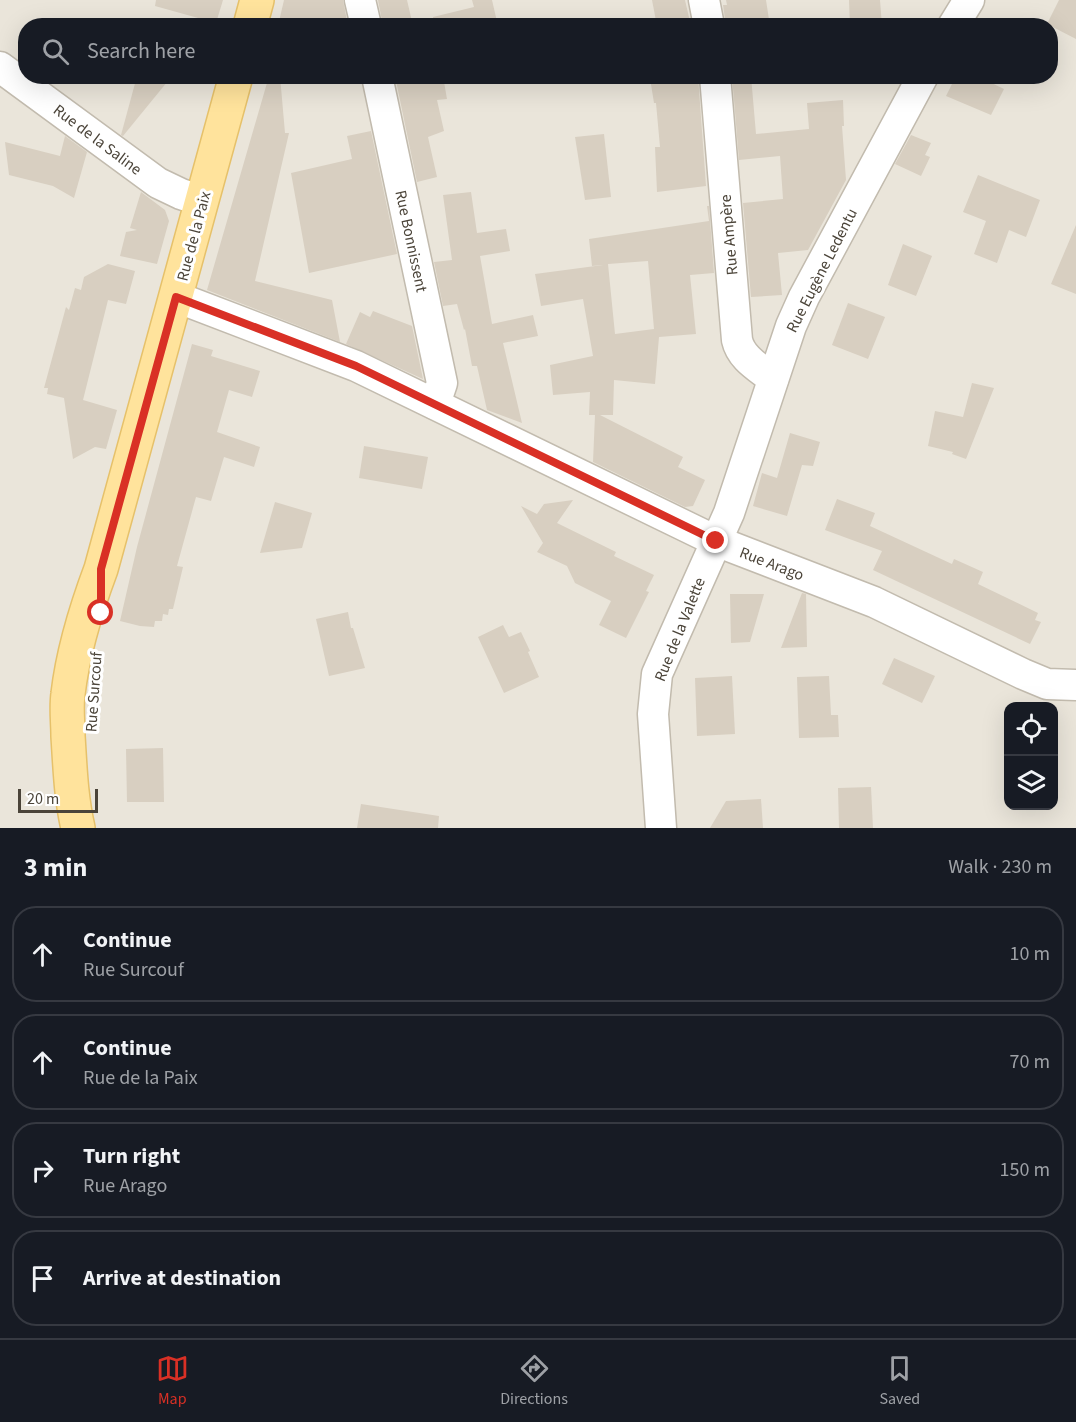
<!DOCTYPE html>
<html lang="en">
<head>
<meta charset="utf-8">
<style>
	:root { --surface:#171b24; --page:#242831; --text:#f1f3f6; --muted:#9ea1a6; --line:#363941; --accent:#d93025 }
	body { margin:0; font-family:"Source Sans 3",sans-serif; background:var(--page); color:var(--text) }
	.controls { position:absolute; right:18px; bottom:18px; display:grid; overflow:hidden; border-radius:12px; box-shadow:0 6px 24px #0002 }
	.controls button { width:54px; height:54px; display:grid; place-items:center; padding:0; border:0; border-bottom:2px solid var(--line); background:var(--surface); color:var(--text); font:30px sans-serif }
	.scale { position:absolute; left:18px; bottom:15px; width:80px; box-sizing:border-box; padding-left:6px; border:3px solid #4b4439; border-top:0; font-size:16px; line-height:21px; white-space:nowrap; color:#4b4439; -webkit-text-stroke:4px #fff; paint-order:stroke }
	.stop { position:absolute; width:18px; height:18px; margin:-14px; border:4px solid #d93025; border-radius:50%; background:#fff }
	.stop.end { background:#d93025; border-color:#fff; box-shadow:0 2px 6px #0008 }
	.list { margin:0; padding:0; list-style:none }
	h2 { display:flex; justify-content:space-between; align-items:center; height:78px; margin:0; padding:0 24px; font-size:26px }
	h2 small { font-size:20px; font-weight:400; color:var(--muted) }
	.list li { display:grid; grid-template-columns:39px 1fr auto; gap:18px; align-items:center; box-sizing:border-box; height:96px; margin:0 12px 12px; padding:0 12px; border:2px solid var(--line); border-radius:24px }
	.list b { display:block; font-size:22px; white-space:nowrap }
	.list p { margin:0; font-size:20px; white-space:nowrap; color:var(--muted) }
	.list em { font-size:20px; font-style:normal; color:var(--muted) }
	.icon { flex:none; width:33px; height:33px; fill:none; stroke:currentColor; stroke-width:2; stroke-linecap:round; stroke-linejoin:round }
	.map { position:relative; flex:none; width:1076px; height:828px; overflow:hidden }
	.search { position:absolute; background:var(--surface); box-shadow:0 6px 24px #0002; left:18px; right:18px; top:18px; height:66px; display:flex; align-items:center; gap:15px; box-sizing:border-box; padding:0 21px; border-radius:24px; color:var(--muted); font-size:22px }
	.sheet { height:510px; background:var(--surface) }
	nav { display:flex; justify-content:space-around; align-items:center; box-sizing:border-box; height:84px; border-top:2px solid var(--line); background:var(--surface); font-size:16px; color:var(--muted) }
	nav a { display:grid; justify-items:center; gap:3px }
	nav .on { color:var(--accent) }
	.map>svg:first-child { display:block }
</style>
</head>
<body>
<div class="map">
<svg width="1076" height="828" viewBox="0 0 1076 828">
	<rect width="100%" height="100%" fill="#f6f3ec"/>
	<path fill="#eae5da" fill-rule="evenodd" d="M0 0H1076V828H0ZM26 26H1050V76H26ZM1008 706H1054V806H1008Z"/>
	<g fill="#d8cfc1" fill-rule="evenodd">
		<polygon points="156,0 223,0 216,23 155,6"/>
		<polygon points="284,0 343,0 348,26 278,26"/>
		<polygon points="378,0 407,0 413,26 383,26"/>
		<polygon points="472,0 492,0 498,26 434,26 433,17 474,7"/>
		<polygon points="652,0 685,0 691,26 657,26"/>
		<polygon points="726,0 766,0 770,26 726,26 723,5 727,5"/>
		<polygon points="849,0 880,0 882,26 850,26"/>
		<polygon points="1059,0 1076,0 1076,39 1047,24"/>
		<polygon points="137,76 172,76 123,136 121,135"/>
		<polygon points="269,76 280,76 285,133 289,133 255,281 332,300 340,342 207,290"/>
		<polygon points="395,76 443,76 447,99 437,100 444,131 428,137 437,177 417,182"/>
		<polygon points="667,76 698,76 706,186 657,192 655,147 660,147 656,103 654,103 650,78"/>
		<polygon points="732,76 751,76 756,134 809,129 807,103 843,100 844,126 842,126 846,180 808,250 778,253 782,295 751,297 743,203 783,199 780,156 739,160"/>
		<polygon points="956,76 977,76 1004,89 991,115 946,96"/>
		<polygon points="371,131 397,254 309,273 291,173 352,159 347,136"/>
		<polygon points="604,134 611,197 585,200 575,137"/>
		<polygon points="911,135 931,143 925,155 930,157 921,176 895,164"/>
		<polygon points="65,136 87,152 74,198 53,186 9,175 5,142 60,156"/>
		<polygon points="978,175 1040,200 1026,237 1009,230 997,263 974,254 986,221 963,212"/>
		<polygon points="141,192 165,210 169,221 157,264 120,256 126,232 137,230 130,228"/>
		<polygon points="471,192 477,233 506,229 510,251 480,256 492,324 533,315 538,336 503,343 522,423 487,410 477,366 472,366 465,329 464,330 457,304 443,306 434,262 452,260 443,195"/>
		<path d="M707 206H709L714 273 690 275 696 334 659 337 655 384 614 380 613 415H600L683 457 678 467 705 480 693 506 685 507 593 462 595 415H589L590 392 553 395 550 365 593 356 583 299 541 306 535 274 603 265 592 266 589 239 709 221ZM648 261 654 329 615 334 608 264Z"/>
		<polygon points="1076,225 1076,294 1051,284"/>
		<polygon points="903,244 932,256 916,296 888,285"/>
		<polygon points="108,264 135,271 126,304 108,300 83,400 117,410 106,449 95,447 73,459 64,398 47,394 48,388 44,388 66,307 69,310 75,288 81,290 84,277"/>
		<polygon points="848,303 885,317 868,359 832,345"/>
		<polygon points="373,311 412,326 423,379 346,344 360,312 370,317"/>
		<polygon points="192,344 213,350 211,356 260,371 252,397 229,390 217,432 260,447 254,467 224,457 211,501 196,497 177,566 183,567 173,609 169,609 168,615 163,614 162,621 155,621 154,627 140,626 120,621 137,547"/>
		<polygon points="972,383 994,388 966,459 952,454 953,452 928,446 935,411 963,417"/>
		<polygon points="790,433 820,442 813,466 802,465 787,516 753,506 762,473 777,478"/>
		<polygon points="364,446 428,457 422,489 359,478"/>
		<polygon points="837,499 875,513 870,526 952,564 954,559 983,572 978,584 1038,613 1035,620 1041,622 1030,644 873,570 882,551 825,530"/>
		<polygon points="573,500 557,523 616,552 614,556 654,575 646,591 649,592 626,638 599,625 611,601 575,583 567,566 537,552 543,543 521,506 537,514 544,504"/>
		<polygon points="275,502 312,513 302,548 260,553"/>
		<polygon points="802,593 806,594 807,647 781,648"/>
		<polygon points="730,594 764,594 750,642 731,643"/>
		<polygon points="348,612 351,628 353,628 365,668 329,676 316,619"/>
		<polygon points="503,625 509,637 521,632 530,651 528,652 539,677 504,693 478,637"/>
		<polygon points="894,658 935,676 922,703 882,684"/>
		<polygon points="732,676 735,734 697,736 695,678"/>
		<polygon points="829,676 831,715 838,715 839,737 799,738 797,677"/>
		<polygon points="163,748 164,802 127,802 126,749"/>
		<polygon points="871,787 873,828 839,828 838,788"/>
		<polygon points="761,799 763,828 710,828 726,801"/>
		<polygon points="361,804 439,816 438,828 357,828"/>
	</g>
	<g fill="none" stroke-linecap="round" stroke-linejoin="round">
		<defs>
			<g id="minor">
				<polyline points="360,0 366,26"/>
				<polyline points="704,0 709,26"/>
				<polyline points="953,26 969,0"/>
				<polyline points="0,67 158,183 181,194 202,201"/>
				<polyline points="377,76 442,383 435,404"/>
				<path d="M715 76 737 340C741 358 758 367 773 379"/>
				<polyline points="176,297 356,366 716,541 874,602 1023,674 1047,684 1076,685"/>
				<polyline points="661,828 653,714 657,674 729,513 791,326 804,297 923,76"/>
			</g>
			<g id="major">
				<polyline points="250,26 257,0"/>
				<path d="M78 828C71 798 70 767 68 736 68 722 66 708 68 694 73 651 86 609 101 569L236 76"/>
			</g>
		</defs>
		<use href="#minor" stroke="#c2bbae" stroke-width="33"/>
		<use href="#major" stroke="#e6c16a" stroke-width="36"/>
		<use href="#minor" stroke="#fff" stroke-width="30"/>
		<use href="#major" stroke="#ffe39c" stroke-width="33"/>
	</g>
	<g fill="none" stroke-linecap="round" stroke-linejoin="round">
		<polyline stroke="#d93025" stroke-width="8" points="101,613 101,569 176,297 356,366 716,541"/>
	</g>
	<g text-anchor="middle" stroke-width="6" stroke-linejoin="round" paint-order="stroke">
		<g font-size="16" fill="#4b4439" stroke="#fff">
			<text transform="translate(98 139) rotate(37)" y="6">Rue de la Saline</text>
			<text transform="translate(728 235) rotate(-95)" y="6">Rue Ampère</text>
			<text transform="translate(193 236) rotate(-75)" y="6">Rue de la Paix</text>
			<text transform="translate(412 241) rotate(78)" y="6">Rue Bonnissent</text>
			<text transform="translate(821 270) rotate(-63)" y="6">Rue Eugène Ledentu</text>
			<text transform="translate(772 563) rotate(21)" y="6">Rue Arago</text>
			<text transform="translate(679 629) rotate(-68)" y="6">Rue de la Valette</text>
			<text transform="translate(93 692) rotate(-86)" y="6">Rue Surcouf</text>
		</g>
	</g>
</svg>
<div class="controls">
<button><svg class="icon" aria-label="locate" viewBox="0 0 24 24"><circle cx="12" cy="12" r="6"/><path d="M12 2v4M12 18v4M2 12h4M18 12h4"/></svg></button>
<button><svg class="icon" aria-label="layers" viewBox="0 0 24 24"><path d="M12 4l9 5-9 5-9-5zM3 14l9 5 9-5"/></svg></button>
</div>
<div class="scale">20 m</div>
<div class="stop" style="left:101px;top:613px"></div>
<div class="stop end" style="left:716px;top:541px"></div>
<div class="search"><svg class="icon" aria-label="search" viewBox="0 0 24 24"><circle cx="10" cy="10" r="6"/><path d="M15 15l6 6"/></svg>Search here</div>
</div>
<section class="sheet">
<h2>3 min<small>Walk · 230 m</small></h2>
<ul class="list">
<li><svg class="icon" aria-label="ahead" viewBox="0 0 24 24"><path d="M12 20V5M6 11l6-6 6 6"/></svg><div><b>Continue</b><p>Rue Surcouf</p></div><em>10 m</em></li>
<li><svg class="icon" aria-label="ahead" viewBox="0 0 24 24"><path d="M12 20V5M6 11l6-6 6 6"/></svg><div><b>Continue</b><p>Rue de la Paix</p></div><em>70 m</em></li>
<li><svg class="icon" aria-label="right" viewBox="0 0 24 24"><path d="M7 20v-9h11M14 6l5 5-5 5"/></svg><div><b>Turn right</b><p>Rue Arago</p></div><em>150 m</em></li>
<li><svg class="icon" aria-label="arrive" viewBox="0 0 24 24"><path d="M6 21V4h12l-3 4 3 4H6"/></svg><div><b>Arrive at destination</b></div></li>
</ul>
</section>
<nav>
<a class="on"><svg class="icon" aria-label="map" viewBox="0 0 24 24"><path d="M3 6l6-2 6 2 6-2v14l-6 2-6-2-6 2zM9 4v14M15 6v14"/></svg>Map</a>
<a><svg class="icon" aria-label="directions" viewBox="0 0 24 24"><path d="M12 3l9 9-9 9-9-9zM9 14v-3h6M13 9l2 2-2 2"/></svg>Directions</a>
<a><svg class="icon" aria-label="saved" viewBox="0 0 24 24"><path d="M7 4h10v16l-5-4-5 4z"/></svg>Saved</a>
</nav>
</body>
</html>
